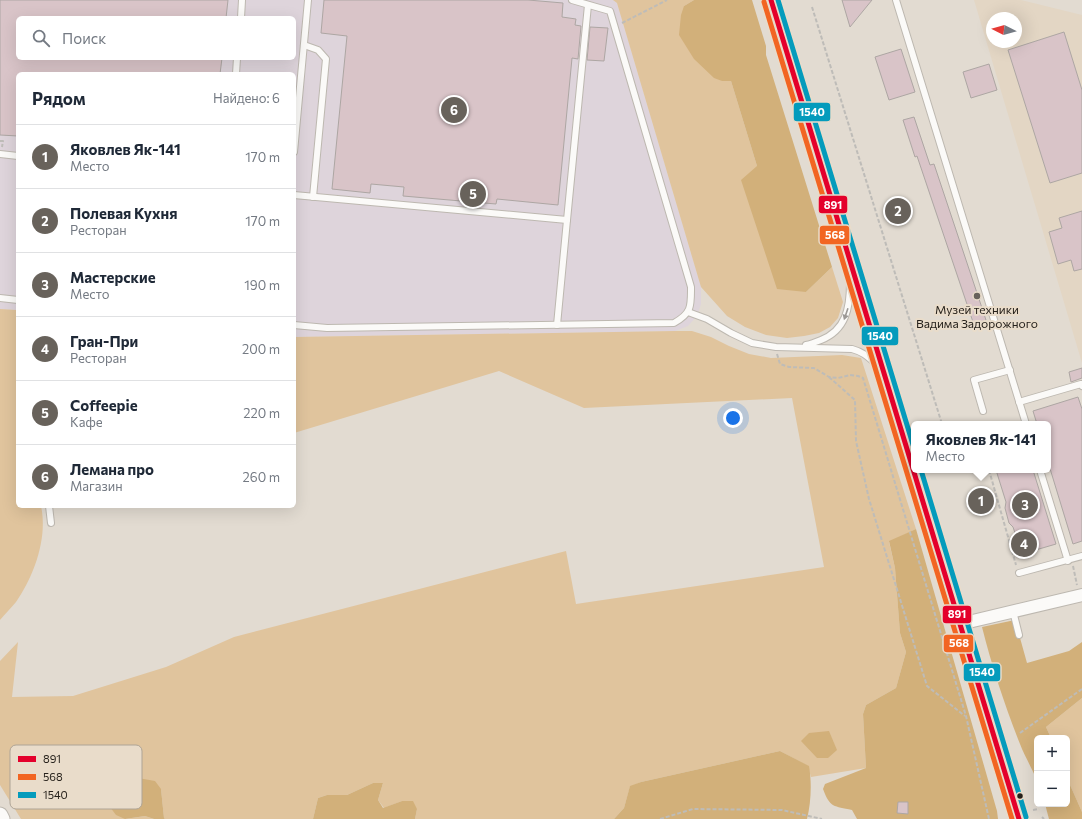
<!DOCTYPE html>
<html lang="ru">
<head>
<meta charset="utf-8">
<style>
	:root { --surface:#fff; --page:#f6f6f7; --text:#1f2937; --muted:#747a83; --line:#e0e1e3; --accent:#68625b }
	body { margin:0; font-family:Commissioner,sans-serif; background:var(--page); color:var(--text) }
	.controls { position:absolute; right:12px; bottom:12px; display:grid; overflow:hidden; border-radius:6px; box-shadow:0 4px 16px #0002 }
	.controls button { width:36px; height:36px; display:grid; place-items:center; padding:0; border:0; border-bottom:1px solid var(--line); background:var(--surface); color:var(--text); font:20px sans-serif }
	.compass { position:absolute; left:986px; top:12px; width:36px; height:36px; border-radius:50%; background:var(--surface); box-shadow:0 4px 16px #0002; rotate:276deg }
	.you { position:absolute; left:733px; top:418px; width:14px; height:14px; margin:-10px; border:3px solid #fff; border-radius:50%; background:#1a73e8; box-shadow:0 0 0 6px #1a73e833 }
	.badge { display:grid; place-items:center; width:26px; height:26px; border-radius:50%; background:var(--accent); color:#fff; font-size:13px; font-weight:700 }
	.pin { position:absolute; translate:-50% -50%; border:2px solid #fff; box-shadow:0 1px 4px #0006 }
	.popup { position:absolute; left:911px; top:421px; width:140px; height:52px; box-sizing:border-box; display:grid; place-content:center; border-radius:6px; background:var(--surface); filter:drop-shadow(0 1px 3px #0005); font-size:13px; white-space:nowrap; color:var(--muted) }
	.popup b { font-size:15px; color:var(--text) }
	.popup::after { content:''; position:absolute; left:50%; top:100%; margin-left:-8px; border:8px solid transparent; border-top-color:var(--surface) }
	.list { margin:0; padding:0; list-style:none }
	h2 { display:flex; justify-content:space-between; align-items:center; height:52px; margin:0; padding:0 16px; font-size:17px }
	h2 small { font-size:13px; font-weight:400; color:var(--muted) }
	.list li { display:grid; grid-template-columns:26px 1fr auto; gap:12px; align-items:center; box-sizing:border-box; height:64px; padding:0 16px; border-top:1px solid var(--line) }
	.list b { display:block; font-size:15px; white-space:nowrap }
	.list p { margin:0; font-size:13px; white-space:nowrap; color:var(--muted) }
	.list em { font-size:13px; font-style:normal; color:var(--muted) }
	.icon { flex:none; width:22px; height:22px; fill:none; stroke:currentColor; stroke-width:2; stroke-linecap:round; stroke-linejoin:round }
	.map { position:relative; flex:none; width:1082px; height:819px; overflow:hidden }
	.search { position:absolute; background:var(--surface); box-shadow:0 4px 16px #0002; left:16px; top:16px; width:280px; height:44px; display:flex; align-items:center; gap:10px; box-sizing:border-box; padding:0 14px; border-radius:6px; color:var(--muted); font-size:15px }
	.panel { position:absolute; background:var(--surface); box-shadow:0 4px 16px #0002; left:16px; top:72px; width:280px; height:436px; border-radius:6px }
	.map>svg:first-child { display:block }
</style>
</head>
<body>
<div class="map">
<svg width="1082" height="819" viewBox="0 0 1082 819">
	<rect width="100%" height="100%" fill="#e2dbd1"/>
	<path fill="#ded4db" fill-rule="evenodd" d="M0 0H613L617 3 701 287V304L697 316 688 326 675 331 294 337V74H18V310L0 309ZM18 18H294V58H18Z"/>
	<path fill="#e3d6c4" fill-rule="evenodd" d="M974 0H1021L1082 15V363ZM992 18H1016V42H992Z"/>
	<g fill="#e0c49d">
		<polygon points="613,0 694,0 684,6 722,81 731,81 757,166 806,292 832,267 843,302 838,318 830,327 819,333 804,336 787,338 766,335 745,327 727,316 701,287 617,3"/>
		<path d="M0 309 16 310 18 314V506H41C48 538 34 576 16 602 11 608 5 614 0 620Z"/>
		<polygon points="675,331 692,331 711,337 729,346 749,354 771,358 842,355 861,358 916,529 889,542 895,568 900,633 906,652 896,688 866,705 863,714 866,768 811,777 808,766 780,751 641,782 630,787 624,808 614,819 415,819 417,809 402,801 384,808 378,800 383,783 373,783 347,795 327,795 318,798 313,819 165,819 164,818 161,789 125,819 145,816 154,819 21,819 0,785 0,661 18,642 12,697 73,696 166,667 234,637 566,551 576,604 824,567 792,398 584,408 499,371 294,433 294,337"/>
		<polygon points="1082,698 1082,812 1067,778 1067,738 1051,738 1046,727"/>
	</g>
	<g fill="#d2b07a">
		<polygon points="694,0 752,0 766,46 766,55 832,267 806,292 777,289 741,180 757,166 731,81 722,81 714,78 694,59 679,35 681,15 684,6"/>
		<path d="M916 529 997 811 998 819H857L852 810C834 806 830 808 823 789L825 784 866 768 863 714 866 705 896 688 906 652 900 633 895 568 889 541Z"/>
		<path d="M1015 620 1027 663 1069 651 1082 642V698L1046 727 1051 738H1037V781C1032 768 1025 757 1020 744 1005 706 992 667 982 627Z"/>
		<polygon points="829,731 837,750 828,758 817,758 801,741 809,733"/>
		<path d="M780 751 809 766C812 783 811 803 807 819H614L624 808 630 786 641 782Z"/>
		<path d="M138 778 155 781 161 789 164 818 165 819H154L145 816 125 819 116 815 110 807C115 783 114 783 138 778Z"/>
		<polygon points="1067,778 1082,812 1082,819 1049,819 1045,804 1067,804"/>
		<polygon points="373,783 383,783 378,800 383,808 402,801 413,801 417,809 415,819 313,819 318,798 327,795 347,795"/>
	</g>
	<g fill="#d9c4c8" stroke="#ada6a3">
		<polygon points="0,0 228,0 226,18 18,18 18,58 222,58 220,74 18,74 18,136 0,135"/>
		<polygon points="324,0 528,0 563,3 562,17 576,19 575,25 581,26 578,59 572,58 558,205 497,199 496,204 403,196 404,187 371,184 370,193 332,189 347,36 321,33"/>
		<polygon points="842,0 872,0 850,27"/>
		<polygon points="590,27 608,28 604,61 587,60"/>
		<polygon points="1064,32 1082,90 1082,173 1050,183 1008,50"/>
		<polygon points="901,49 915,92 889,100 875,57"/>
		<polygon points="989,64 997,90 971,98 963,72"/>
		<polygon points="914,117 930,165 934,164 986,320 974,325 917,156 915,157 903,120"/>
		<polygon points="1082,211 1082,269 1074,271 1071,260 1058,264 1049,232 1062,228 1059,218"/>
		<polygon points="1082,368 1082,378 1071,382 1069,372"/>
		<polygon points="1078,397 1082,409 1082,541 1073,544 1048,462 1048,424 1037,424 1033,411"/>
		<polygon points="996,470 1033,470 1056,544 1022,554 1013,527 1009,523 1005,508 1006,502"/>
		<polygon points="898,802 908,802 908,814 897,813"/>
	</g>
	<g fill="none" stroke-linecap="round" stroke-linejoin="round">
		<defs>
			<g id="service">
				<polyline points="896,0 1026,424"/>
				<polyline points="241,18 242,0"/>
				<polyline points="304,45 318,50 326,59 313,197"/>
				<polyline points="236,74 237,58"/>
				<polyline points="294,152 308,0"/>
				<polyline points="0,154 18,156"/>
				<polyline points="294,195 567,220 557,325"/>
				<polyline points="567,220 588,5"/>
				<polyline points="0,298 18,300"/>
				<path d="M688 312 707 319 731 333 752 343 776 347 852 349C863 352 867 356 876 364"/>
				<path d="M294 325 327 328 674 323C692 313 691 306 691 287L610 11 572 0"/>
				<path d="M806 345C811 344 816 342 821 340 846 330 850 308 850 283"/>
				<polyline points="1019,402 1081,384 1082,386"/>
				<polyline points="983,411 974,380 1010,370"/>
				<polyline points="1040,470 1068,561"/>
				<polyline points="49,506 51,523"/>
				<polyline points="1019,573 1082,556"/>
				<polyline points="1013,611 1019,635"/>
			</g>
			<polyline id="minor" points="960,624 1082,595"/>
			<polyline id="tertiary" points="0,815 2,819"/>
			<polyline id="secondary" points="771,0 1019,819"/>
		</defs>
		<use href="#service" stroke="#bdb8b0" stroke-width="8"/>
		<use href="#minor" stroke="#bdb8b0" stroke-width="14"/>
		<use href="#tertiary" stroke="#bdb8b0" stroke-width="17"/>
		<use href="#secondary" stroke="#bdb8b0" stroke-width="19"/>
		<g stroke="#bebcb8" stroke-width="2" stroke-dasharray="4 2" stroke-linecap="butt">
			<polyline points="812,7 942,424"/>
			<polyline points="622,23 667,0"/>
			<polyline points="0,141 3,141 2,147"/>
			<polyline points="777,354 780,364 789,367 814,368 829,377 838,378 850,375 858,376 863,378 966,716 989,819"/>
			<polyline points="829,377 855,400 856,441 869,499 927,686 965,716"/>
			<polyline points="989,470 1016,565"/>
			<polyline points="1073,566 1077,585"/>
			<polyline points="1020,733 1082,689"/>
			<polyline points="1033,810 1039,809"/>
			<polyline points="1042,817 1044,819"/>
			<polyline points="660,819 693,809 782,810 822,819"/>
		</g>
		<use href="#service" stroke="#fbfaf8" stroke-width="6"/>
		<use href="#minor" stroke="#fbfaf8" stroke-width="12"/>
		<use href="#tertiary" stroke="#fbfaf8" stroke-width="15"/>
		<use href="#secondary" stroke="#f4f0eb" stroke-width="17"/>
		<defs>
			<polyline id="bus-1" points="771,0 1019,819"/>
			<polyline id="bus-2" points="764,2 1012,819"/>
			<g id="bus-3">
				<polyline points="778,0 914,448"/>
				<polyline points="921,470 1026,817"/>
			</g>
		</defs>
		<use href="#bus-1" stroke="#e9dcca" stroke-width="8"/>
		<use href="#bus-2" stroke="#e9dcca" stroke-width="8"/>
		<use href="#bus-3" stroke="#e9dcca" stroke-width="8"/>
		<use href="#bus-1" stroke="#e4002b" stroke-width="5"/>
		<use href="#bus-2" stroke="#f26522" stroke-width="5"/>
		<use href="#bus-3" stroke="#049bbc" stroke-width="5"/>
	</g>
	<defs><path id="oneway-solid" d="M-6-.8H1V-3.2L6.5 0L1 3.2V.8H-6Z"/></defs>
	<use fill="#9b9895" href="#oneway-solid" transform="translate(846 314) rotate(109)"/>
	<circle fill="#68625b" stroke="#e9dcca" stroke-width="1.5" cx="977" cy="296" r="4"/>
	<circle fill="#26211b" stroke="#e9dcca" stroke-width="1.5" cx="1020" cy="796" r="3.5"/>
	<g text-anchor="middle" stroke-width="4" stroke-linejoin="round" paint-order="stroke">
		<g font-size="12" fill="#26211b" stroke="#e9dcca">
			<text x="977" y="314">Музей техники<tspan x="977" dy="14">Вадима Задорожного</tspan></text>
		</g>
	</g>
	<rect x="10" y="745" width="132" height="64" rx="6" fill="#e9dcca" stroke="#aea496" stroke-width="1"/>
	<rect x="18" y="756" width="18" height="6" fill="#e4002b"/>
	<rect x="18" y="774" width="18" height="6" fill="#f26522"/>
	<rect x="18" y="792" width="18" height="6" fill="#049bbc"/>
	<g font-size="11" fill="#26211b">
		<text x="43" y="763">891</text>
		<text x="43" y="781">568</text>
		<text x="43" y="799">1540</text>
	</g>
	<g stroke="#e9dcca" stroke-width="1.5">
		<rect x="793" y="102" width="38" height="20" rx="4" fill="#049bbc"/>
		<rect x="818" y="195" width="30" height="19" rx="4" fill="#e4002b"/>
		<rect x="819" y="225" width="31" height="20" rx="4" fill="#f26522"/>
		<rect x="861" y="326" width="38" height="20" rx="4" fill="#049bbc"/>
		<rect x="942" y="605" width="30" height="19" rx="4" fill="#e4002b"/>
		<rect x="943" y="634" width="31" height="19" rx="4" fill="#f26522"/>
		<rect x="963" y="663" width="38" height="19" rx="4" fill="#049bbc"/>
	</g>
	<g font-size="11" text-anchor="middle" font-weight="bold" fill="#fff">
		<text x="812" y="116">1540</text>
		<text x="833" y="209">891</text>
		<text x="835" y="239">568</text>
		<text x="880" y="340">1540</text>
		<text x="957" y="618">891</text>
		<text x="959" y="647">568</text>
		<text x="982" y="676">1540</text>
	</g>
</svg>
<div class="controls">
<button>+</button>
<button>−</button>
</div>
<svg class="compass" viewBox="-18 -18 36 36"><path d="M0-13l5 13h-10z" fill="#e53935"/><path d="M0 13l5-13h-10z" fill="#747a83"/></svg>
<div class="you"></div>
<div class="pin badge" style="left:981px;top:501px">1</div>
<div class="popup"><b>Яковлев Як-141</b>Место</div>
<div class="pin badge" style="left:898px;top:211px">2</div>
<div class="pin badge" style="left:1025px;top:505px">3</div>
<div class="pin badge" style="left:1024px;top:544px">4</div>
<div class="pin badge" style="left:473px;top:194px">5</div>
<div class="pin badge" style="left:454px;top:110px">6</div>
<div class="search"><svg class="icon" aria-label="search" viewBox="0 0 24 24"><circle cx="10" cy="10" r="6"/><path d="M15 15l6 6"/></svg>Поиск</div>
<section class="panel">
<h2>Рядом<small>Найдено: 6</small></h2>
<ul class="list">
<li><span class="badge">1</span><div><b>Яковлев Як-141</b><p>Место</p></div><em>170 m</em></li>
<li><span class="badge">2</span><div><b>Полевая Кухня</b><p>Ресторан</p></div><em>170 m</em></li>
<li><span class="badge">3</span><div><b>Мастерские</b><p>Место</p></div><em>190 m</em></li>
<li><span class="badge">4</span><div><b>Гран-При</b><p>Ресторан</p></div><em>200 m</em></li>
<li><span class="badge">5</span><div><b>Coffeepie</b><p>Кафе</p></div><em>220 m</em></li>
<li><span class="badge">6</span><div><b>Лемана про</b><p>Магазин</p></div><em>260 m</em></li>
</ul>
</section>
</div>
</body>
</html>
